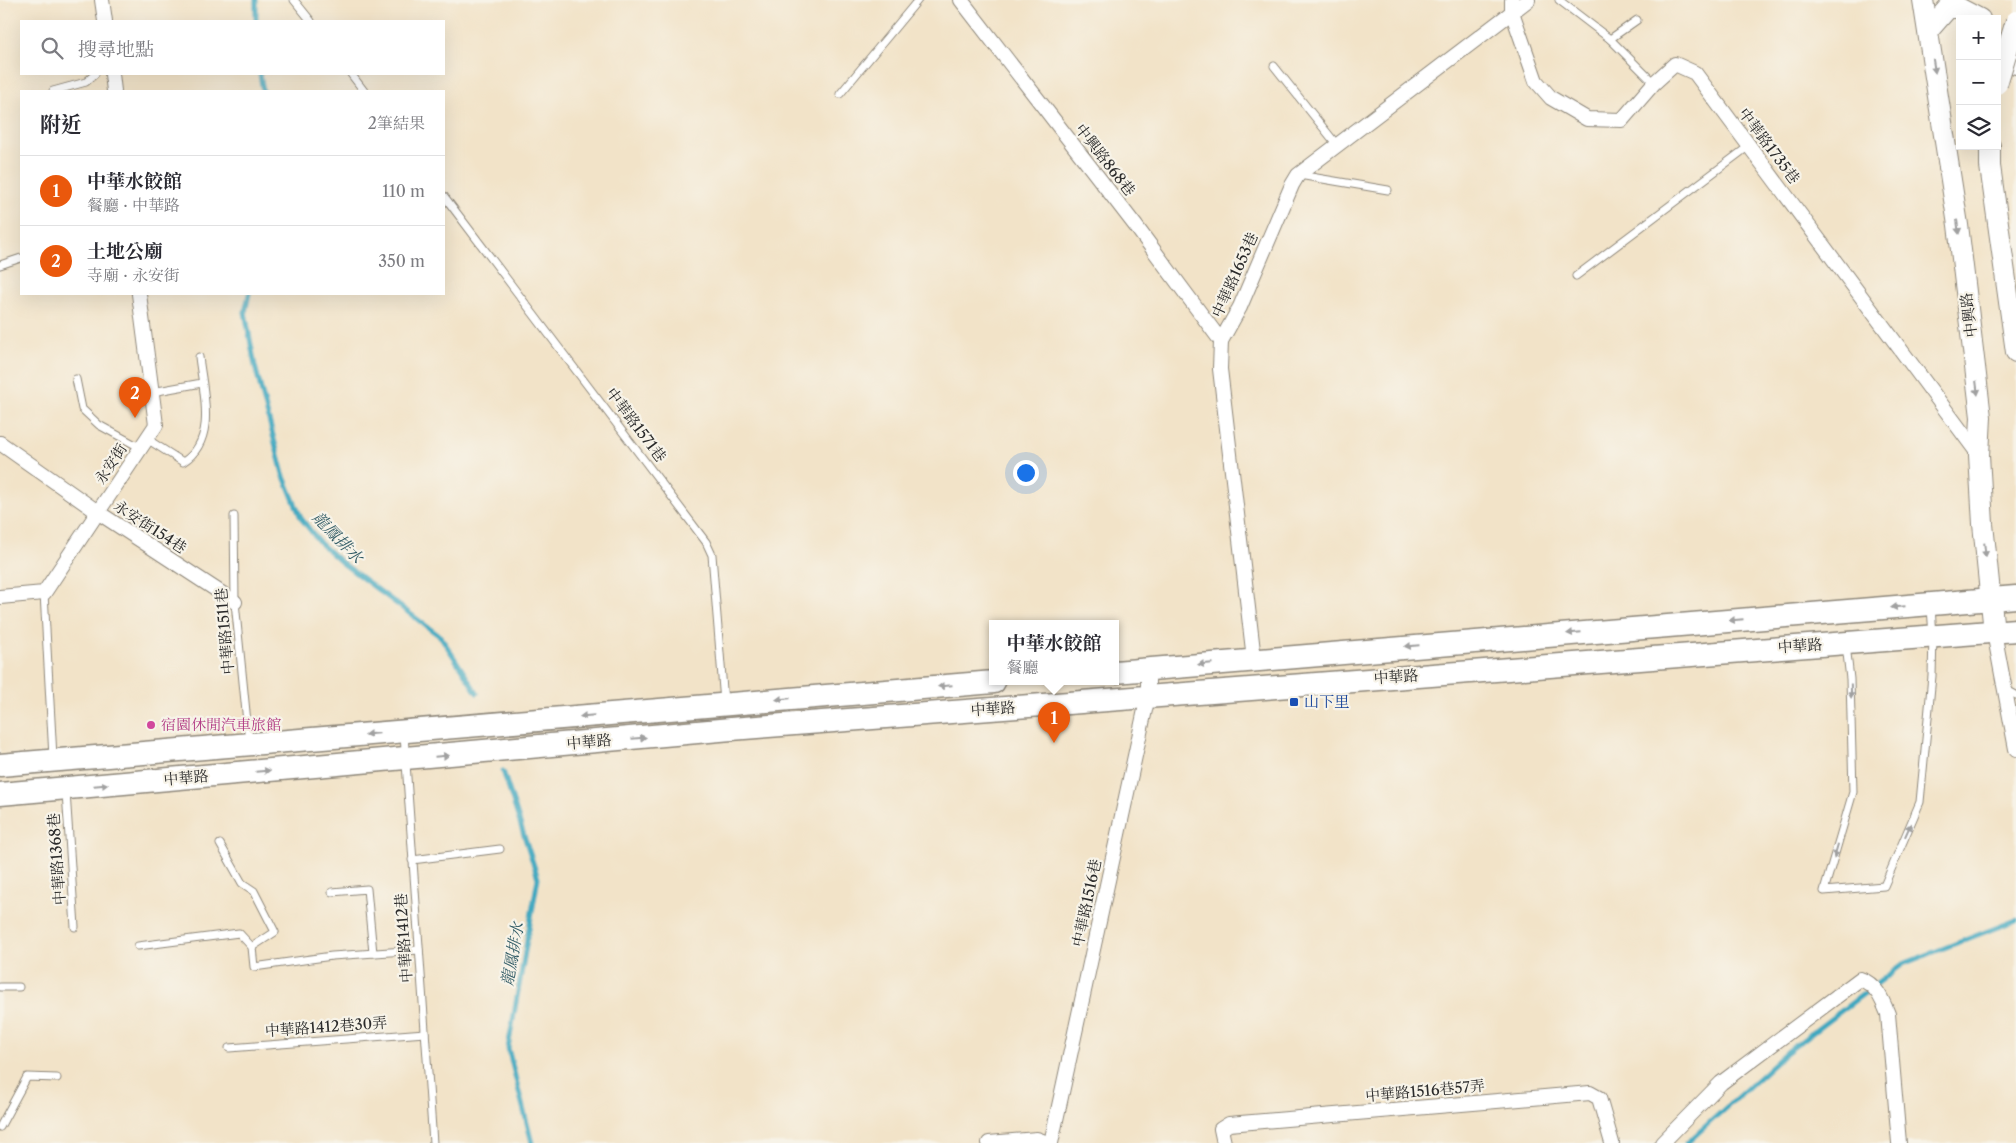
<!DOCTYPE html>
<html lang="zh-TW">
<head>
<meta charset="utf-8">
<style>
	:root { --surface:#fff; --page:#f7f7f7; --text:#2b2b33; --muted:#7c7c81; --line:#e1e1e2; --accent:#ea580c }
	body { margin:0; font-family:"Libre Caslon Text","Noto Serif TC",serif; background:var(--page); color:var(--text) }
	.controls { position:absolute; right:15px; top:15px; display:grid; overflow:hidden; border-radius:0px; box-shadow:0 5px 20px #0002 }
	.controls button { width:45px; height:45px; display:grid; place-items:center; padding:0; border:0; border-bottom:1px solid var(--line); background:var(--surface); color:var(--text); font:25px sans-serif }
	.you { position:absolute; left:1025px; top:472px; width:18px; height:18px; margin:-12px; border:4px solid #fff; border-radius:50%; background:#1a73e8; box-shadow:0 0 0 8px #1a73e833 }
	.badge { display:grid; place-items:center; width:32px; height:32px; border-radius:50%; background:var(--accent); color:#fff; font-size:16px; font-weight:700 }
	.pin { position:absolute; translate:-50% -41px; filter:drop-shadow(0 1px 2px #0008) }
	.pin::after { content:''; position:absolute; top:26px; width:18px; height:15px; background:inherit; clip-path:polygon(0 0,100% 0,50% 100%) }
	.popup { position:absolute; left:989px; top:620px; width:130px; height:65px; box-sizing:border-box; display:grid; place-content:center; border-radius:0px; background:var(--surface); filter:drop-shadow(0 1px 4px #0005); font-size:16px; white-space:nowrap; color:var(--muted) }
	.popup b { font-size:19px; color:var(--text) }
	.popup::after { content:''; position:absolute; left:50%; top:100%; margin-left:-10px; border:10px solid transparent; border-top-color:var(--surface) }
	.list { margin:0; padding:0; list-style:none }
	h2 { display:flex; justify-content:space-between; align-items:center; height:65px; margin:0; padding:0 20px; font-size:21px }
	h2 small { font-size:16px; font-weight:400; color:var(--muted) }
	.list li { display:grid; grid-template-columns:32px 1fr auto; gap:15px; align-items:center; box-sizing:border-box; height:70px; padding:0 20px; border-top:1px solid var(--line) }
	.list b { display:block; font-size:19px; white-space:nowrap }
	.list p { margin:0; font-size:16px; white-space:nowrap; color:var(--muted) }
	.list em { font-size:16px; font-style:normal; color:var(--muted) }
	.icon { flex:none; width:28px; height:28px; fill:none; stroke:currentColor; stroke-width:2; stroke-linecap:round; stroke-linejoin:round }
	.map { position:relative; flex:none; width:2016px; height:1143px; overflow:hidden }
	.search { position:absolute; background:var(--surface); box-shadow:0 5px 20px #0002; left:20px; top:20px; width:425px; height:55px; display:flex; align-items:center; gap:12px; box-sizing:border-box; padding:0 18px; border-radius:0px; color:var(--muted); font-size:19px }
	.panel { position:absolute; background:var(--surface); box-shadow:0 5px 20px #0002; left:20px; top:90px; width:425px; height:205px; border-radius:0px }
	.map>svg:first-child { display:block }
</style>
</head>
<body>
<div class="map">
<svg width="2016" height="1143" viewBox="0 0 2016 1143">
	<rect width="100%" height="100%" fill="#f7f3e8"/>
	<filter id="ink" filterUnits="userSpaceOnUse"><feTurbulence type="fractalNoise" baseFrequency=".02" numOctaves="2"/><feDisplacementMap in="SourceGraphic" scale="10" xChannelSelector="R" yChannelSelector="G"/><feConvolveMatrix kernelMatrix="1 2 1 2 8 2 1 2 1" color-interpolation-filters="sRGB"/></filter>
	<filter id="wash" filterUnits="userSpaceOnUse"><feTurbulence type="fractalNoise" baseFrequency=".0096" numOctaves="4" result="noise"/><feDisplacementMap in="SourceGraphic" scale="20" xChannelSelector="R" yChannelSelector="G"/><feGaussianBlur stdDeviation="1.12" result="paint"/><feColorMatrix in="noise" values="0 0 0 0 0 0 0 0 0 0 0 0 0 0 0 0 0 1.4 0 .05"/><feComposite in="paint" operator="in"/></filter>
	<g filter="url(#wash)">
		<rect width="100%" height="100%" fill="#f2e3c8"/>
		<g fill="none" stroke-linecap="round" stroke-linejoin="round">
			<g stroke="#40a8c0" stroke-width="5">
				<polyline points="256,0 256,21"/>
				<polyline points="260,74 263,91"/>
				<polyline points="249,294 245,312 255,366 283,474 301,518 320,543 341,562 441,637 477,693"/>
				<polyline points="503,771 538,878 508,1048 532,1143"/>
				<polyline points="1687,1143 1787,1052 1903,964 2016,920"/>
			</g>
		</g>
	</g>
	<g filter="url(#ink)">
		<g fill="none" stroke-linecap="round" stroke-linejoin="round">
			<defs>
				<g id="lane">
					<polyline points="294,0 311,21"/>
					<polyline points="1559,0 1610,39 1654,83"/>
					<polyline points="1610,39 1637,20"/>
					<polyline points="1274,66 1337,145"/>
					<polyline points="351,74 364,91"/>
					<polyline points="53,91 86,82 95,74"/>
					<polyline points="840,94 918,0"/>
					<polyline points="1299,175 1388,190"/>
					<polyline points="444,196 706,542 712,555 724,702"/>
					<polyline points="0,265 21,258"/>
					<polyline points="1576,276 1749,146"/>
					<polyline points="76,379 82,409 99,425 141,448"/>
					<polyline points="152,392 202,383"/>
					<path d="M147 439 183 462C218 440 203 392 199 357"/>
					<polyline points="234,516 235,602 249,742"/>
					<polyline points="44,593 53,757"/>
					<polyline points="1846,645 1850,679 1853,792 1824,891 1884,886 1920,802 1932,676 1933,636 1931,607"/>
					<polyline points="2005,689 2016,695"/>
					<polyline points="404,735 433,1143"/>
					<polyline points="66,792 75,927"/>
					<polyline points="220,844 242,883 254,891 275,932 252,947"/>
					<polyline points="412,860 500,849"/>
					<polyline points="332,892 367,889 373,953"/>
					<polyline points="138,946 239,933 252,947 254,967 332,956 419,950"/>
					<polyline points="0,987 19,987"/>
					<polyline points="229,1048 425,1033"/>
					<polyline points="0,1127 27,1077 57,1078"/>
				</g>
				<g id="street">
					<polyline points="102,0 105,21"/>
					<polyline points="961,0 1135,225 1221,341"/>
					<polyline points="1512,0 1512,12 1536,81 1551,98 1587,119 1622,120 1654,83 1675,64 1695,73 1979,455"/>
					<polyline points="112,74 114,91"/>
					<polyline points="0,443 99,513 235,602"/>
					<polyline points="0,597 44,593 156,425 139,294"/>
					<polyline points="1994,632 2016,749"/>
					<polyline points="1254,659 1220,369 1221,341 1240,307 1292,185 1298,175 1528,0"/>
					<polyline points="989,1143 1037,1139 1048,1143"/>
					<polyline points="1051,1143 1148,696 1148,669"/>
					<polyline points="1224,1143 1221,1129 1229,1124 1590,1093 1599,1098 1612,1143"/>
					<path d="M1662 1143 1721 1083 1860 979C1876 984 1882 999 1888 1014L1899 1143"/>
				</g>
				<g id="secondary">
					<polyline points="1923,0 1958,225 1981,417 1979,455 1983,524 1994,632"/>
					<polyline points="1928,31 1948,8 1959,8 1980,19"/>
					<polyline points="1997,43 2016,64"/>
					<polyline points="1990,146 1990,166 2016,352"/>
				</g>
				<g id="primary">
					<polyline points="1115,672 2016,597"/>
					<polyline points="0,765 994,682"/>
					<polyline points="0,794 731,729 2016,630"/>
				</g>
			</defs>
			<use href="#lane" stroke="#8e877a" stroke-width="9"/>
			<use href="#street" stroke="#8e877a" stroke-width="16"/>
			<use href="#secondary" stroke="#8e877a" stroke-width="22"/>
			<use href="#primary" stroke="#8e877a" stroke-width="25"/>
			<use href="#lane" stroke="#fff" stroke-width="7"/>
			<use href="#street" stroke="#fff" stroke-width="14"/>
			<use href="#secondary" stroke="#fff" stroke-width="20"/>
			<use href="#primary" stroke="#fff" stroke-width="22"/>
			<defs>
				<polyline id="secondary-bridge" points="1997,84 2016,21"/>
			</defs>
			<use href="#secondary-bridge" stroke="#8e877a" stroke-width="22" stroke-linecap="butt"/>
			<use href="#secondary-bridge" stroke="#fff" stroke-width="20"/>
		</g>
		<defs><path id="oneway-solid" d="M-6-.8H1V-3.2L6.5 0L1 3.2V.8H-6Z" transform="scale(1.25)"/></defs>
		<g fill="#a0a0a0">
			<use href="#oneway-solid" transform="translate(1934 66) rotate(81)"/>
			<use href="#oneway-solid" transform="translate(1958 227) rotate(82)"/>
			<use href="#oneway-solid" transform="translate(1977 388) rotate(83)"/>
			<use href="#oneway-solid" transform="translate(1985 550) rotate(84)"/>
			<use href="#oneway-solid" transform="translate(1898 607) rotate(175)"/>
			<use href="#oneway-solid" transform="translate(1736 620) rotate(175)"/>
			<use href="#oneway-solid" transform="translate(1574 633) rotate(175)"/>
			<use href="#oneway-solid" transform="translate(1412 646) rotate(175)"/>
			<use href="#oneway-solid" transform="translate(1205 664) rotate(175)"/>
			<use href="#oneway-solid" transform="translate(945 686) rotate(175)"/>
			<use href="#oneway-solid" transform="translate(1851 691) rotate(89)"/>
			<use href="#oneway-solid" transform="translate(783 699) rotate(175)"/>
			<use href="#oneway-solid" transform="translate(587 716) rotate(175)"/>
			<use href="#oneway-solid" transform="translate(372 734) rotate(175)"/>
			<use href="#oneway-solid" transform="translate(639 738) rotate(-5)"/>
			<use href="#oneway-solid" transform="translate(442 756) rotate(-5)"/>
			<use href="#oneway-solid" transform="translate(263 771) rotate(-5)"/>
			<use href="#oneway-solid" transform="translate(101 785) rotate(-5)"/>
			<use href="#oneway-solid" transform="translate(1908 830) rotate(-66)"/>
			<use href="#oneway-solid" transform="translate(1836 851) rotate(106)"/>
		</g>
	</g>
	<rect fill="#1a4fb4" stroke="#f7f3e8" stroke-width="2" x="1289" y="697" width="10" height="10" rx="2.5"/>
	<circle fill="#d1479c" stroke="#f7f3e8" stroke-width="2" cx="151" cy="725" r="5"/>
	<g text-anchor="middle" stroke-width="4.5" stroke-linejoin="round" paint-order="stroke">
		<g font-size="15" fill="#2b2b2b" stroke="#f7f3e8">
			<text transform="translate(1769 146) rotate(53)" y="5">中華路1735巷</text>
			<text transform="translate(1105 160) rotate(52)" y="5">中興路868巷</text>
			<text transform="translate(1235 275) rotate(-66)" y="5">中華路1653巷</text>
			<text transform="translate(1969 315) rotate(-97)" y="5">中興路</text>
			<text transform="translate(636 425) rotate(53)" y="5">中華路1571巷</text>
			<text transform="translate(111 464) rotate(-57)" y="5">永安街</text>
			<text transform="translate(150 527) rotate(33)" y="5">永安街154巷</text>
			<text transform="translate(225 631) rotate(-95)" y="5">中華路1511巷</text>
			<text transform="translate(1800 646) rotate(-4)" y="5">中華路</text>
			<text transform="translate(1396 677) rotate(-4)" y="5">中華路</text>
			<text transform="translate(993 709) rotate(-4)" y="5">中華路</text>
			<text transform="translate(589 742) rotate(-5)" y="5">中華路</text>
			<text transform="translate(186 778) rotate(-5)" y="5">中華路</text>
			<text transform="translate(57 859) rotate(-94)" y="5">中華路1368巷</text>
			<text transform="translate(1087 903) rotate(-78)" y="5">中華路1516巷</text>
			<text transform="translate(404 938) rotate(-94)" y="5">中華路1412巷</text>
			<text transform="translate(326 1027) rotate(-4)" y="5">中華路1412巷30弄</text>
			<text transform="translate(1425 1091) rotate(-5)" y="5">中華路1516巷57弄</text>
		</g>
		<g font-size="15" fill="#164399" stroke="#f7f3e8" text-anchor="start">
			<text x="1304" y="707">山下里</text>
		</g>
		<g font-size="15" fill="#b23c85" stroke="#f7f3e8" text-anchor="start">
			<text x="161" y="730">宿園休閒汽車旅館</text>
		</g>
		<g font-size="16" font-style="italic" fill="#335d67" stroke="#f7f3e8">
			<text transform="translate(338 537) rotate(46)" y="6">龍鳳排水</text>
			<text transform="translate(512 954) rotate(-80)" y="6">龍鳳排水</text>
		</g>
	</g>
</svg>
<div class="controls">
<button>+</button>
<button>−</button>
<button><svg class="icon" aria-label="layers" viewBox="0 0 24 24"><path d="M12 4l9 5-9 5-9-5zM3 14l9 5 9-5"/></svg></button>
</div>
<div class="you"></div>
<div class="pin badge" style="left:1054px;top:743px">1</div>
<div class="popup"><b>中華水餃館</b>餐廳</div>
<div class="pin badge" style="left:135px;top:418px">2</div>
<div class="search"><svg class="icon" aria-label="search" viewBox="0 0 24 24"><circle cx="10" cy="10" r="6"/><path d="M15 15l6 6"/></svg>搜尋地點</div>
<section class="panel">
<h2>附近<small>2筆結果</small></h2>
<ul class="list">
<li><span class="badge">1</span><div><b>中華水餃館</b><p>餐廳 · 中華路</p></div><em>110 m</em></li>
<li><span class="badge">2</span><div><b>土地公廟</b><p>寺廟 · 永安街</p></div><em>350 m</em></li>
</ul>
</section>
</div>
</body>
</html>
